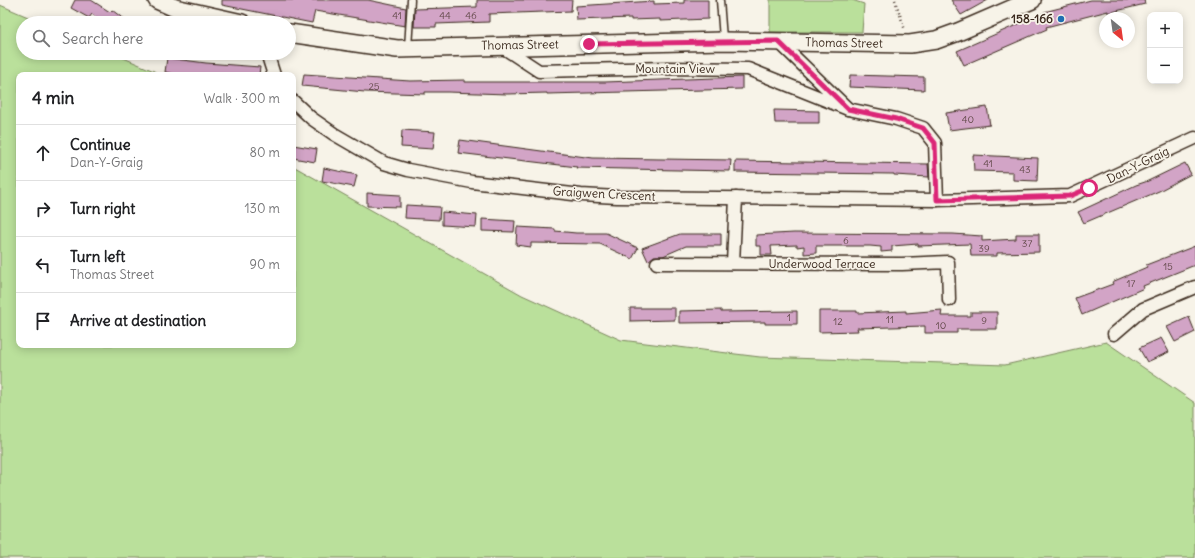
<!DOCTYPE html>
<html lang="en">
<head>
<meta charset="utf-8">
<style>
	:root { --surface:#fff; --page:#f6f6f6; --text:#202124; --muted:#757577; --line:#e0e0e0 }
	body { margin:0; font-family:Delius,sans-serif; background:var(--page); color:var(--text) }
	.controls { position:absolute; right:12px; top:12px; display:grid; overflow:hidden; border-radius:8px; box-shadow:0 2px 10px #0003 }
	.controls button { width:36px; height:36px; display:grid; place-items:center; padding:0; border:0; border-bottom:1px solid var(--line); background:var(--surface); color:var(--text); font:20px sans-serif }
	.compass { position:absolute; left:1099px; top:12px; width:36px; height:36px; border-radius:50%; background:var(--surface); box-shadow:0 2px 10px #0003; rotate:151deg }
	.stop { position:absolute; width:12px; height:12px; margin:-9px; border:3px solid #db2777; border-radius:50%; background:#fff }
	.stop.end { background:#db2777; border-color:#fff; box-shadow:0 1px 4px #0008 }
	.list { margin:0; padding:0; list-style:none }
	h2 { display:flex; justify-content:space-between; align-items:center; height:52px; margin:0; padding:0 16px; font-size:17px }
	h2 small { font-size:13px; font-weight:400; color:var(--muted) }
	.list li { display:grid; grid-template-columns:26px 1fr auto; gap:12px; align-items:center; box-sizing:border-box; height:56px; padding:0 16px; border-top:1px solid var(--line) }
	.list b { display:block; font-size:15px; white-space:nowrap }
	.list p { margin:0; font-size:13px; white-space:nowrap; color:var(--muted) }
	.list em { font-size:13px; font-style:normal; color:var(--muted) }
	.icon { flex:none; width:22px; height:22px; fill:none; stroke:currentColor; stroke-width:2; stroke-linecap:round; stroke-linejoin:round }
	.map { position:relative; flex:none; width:1195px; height:558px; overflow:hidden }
	.search { position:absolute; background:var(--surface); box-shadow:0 2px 10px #0003; left:16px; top:16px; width:280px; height:44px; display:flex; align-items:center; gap:10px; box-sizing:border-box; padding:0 14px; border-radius:22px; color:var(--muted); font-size:15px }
	.panel { position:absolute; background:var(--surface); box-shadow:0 2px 10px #0003; left:16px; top:72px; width:280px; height:276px; border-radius:8px }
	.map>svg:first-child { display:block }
</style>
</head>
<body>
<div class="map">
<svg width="1195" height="558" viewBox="0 0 1195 558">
	<rect width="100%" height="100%" fill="#f7f3e8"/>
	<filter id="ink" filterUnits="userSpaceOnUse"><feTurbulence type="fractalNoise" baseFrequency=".025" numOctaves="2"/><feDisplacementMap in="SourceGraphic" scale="8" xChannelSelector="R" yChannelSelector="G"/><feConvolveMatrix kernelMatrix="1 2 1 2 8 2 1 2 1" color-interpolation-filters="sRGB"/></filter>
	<g filter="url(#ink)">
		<g fill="#bae09b" stroke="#7a855c">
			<polygon points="770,0 852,0 864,4 862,32 770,32"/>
			<polygon points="0,5 42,23 23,23 23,53 112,53 154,71 159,75 19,75 19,345 293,345 293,166 522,295 621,340 760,357 1005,365 1106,342 1195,403 1195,558 0,558"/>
		</g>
		<g fill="#d2a4c6" stroke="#3b2a1e">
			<polygon points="75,0 91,0 110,12 112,10 129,23 102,23 103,22 92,14 89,18 71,8"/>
			<polygon points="222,0 368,0 406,8 405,26 315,11 312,23 222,5"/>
			<polygon points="477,0 572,0 571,11 489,14 489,22 436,24 436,27 414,27 415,9 477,7"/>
			<polygon points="684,0 708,0 708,19 660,21 660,19 631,20 631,18 577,20 576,6 654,1 654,4 684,3"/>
			<polygon points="951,0 988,0 961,15"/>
			<polygon points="1091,0 1144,0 1145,4 1108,13 1108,11 1046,27 1047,29 964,65 957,51 1044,13 1044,12"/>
			<polygon points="167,58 206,63 260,67 259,75 181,75 165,72"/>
			<polygon points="304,74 410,81 465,80 465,82 605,82 742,77 742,89 547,94 547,93 507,94 448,92 425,92 425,94 365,92 302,86"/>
			<polygon points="850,75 924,77 924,90 849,87"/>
			<polygon points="987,107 990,125 949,130 946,113"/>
			<polygon points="774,110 819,111 819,123 775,123"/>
			<polygon points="402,130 435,132 433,149 401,147"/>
			<polygon points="460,140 593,158 731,160 730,171 576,168 577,167 458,153"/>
			<polygon points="293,145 317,149 315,162 293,158"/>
			<polygon points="973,155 1038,158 1037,181 1013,180 1013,172 974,171"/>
			<polygon points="735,161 928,164 929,177 894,175 894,174 735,172"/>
			<polygon points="1185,163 1191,174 1159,191 1084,223 1078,212 1136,185 1148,181"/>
			<polygon points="324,168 357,175 354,187 322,181"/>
			<polygon points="367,193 400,195 400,207 367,206"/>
			<polygon points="406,205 440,207 439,220 405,218"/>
			<polygon points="442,212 477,215 476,227 442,225"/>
			<polygon points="482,219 515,221 514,232 482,231"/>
			<polygon points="517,227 555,229 555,231 576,233 606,233 638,248 632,259 600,244 531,243 531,247 516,245"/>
			<polygon points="794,233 953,234 982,236 982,241 1016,239 1016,234 1039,234 1039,252 997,253 997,256 971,256 970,244 918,246 918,244 892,246 892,251 881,252 881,247 870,246 816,246 816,253 804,254 804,246 797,247 797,245 771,246 772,255 761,255 761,246 756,246 756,235"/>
			<polygon points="680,234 721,234 721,246 686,246 663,256 654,256 648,261 642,248"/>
			<polygon points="1195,246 1195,265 1143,286 1144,288 1082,315 1075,298 1113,284 1112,282 1147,267 1146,265"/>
			<polygon points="630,308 675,308 675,320 630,321"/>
			<polygon points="721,310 721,312 797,311 797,324 765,324 765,322 679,323 679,311"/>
			<polygon points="942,310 941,316 971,316 971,312 997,312 997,329 957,329 957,333 925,333 925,326 857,328 858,331 819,332 819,311 857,311 857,313 906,311 906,313"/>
			<polygon points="1189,317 1195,332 1175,342 1167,327"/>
			<polygon points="1161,338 1169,352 1147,362 1139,348"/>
		</g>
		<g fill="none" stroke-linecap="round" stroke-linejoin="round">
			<defs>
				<g id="lane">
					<polyline points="720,0 723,39"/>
					<polyline points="408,48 411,0"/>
				</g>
				<g id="street">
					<polyline points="778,41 848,109 896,119 923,128 935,143 937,200"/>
					<polyline points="501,46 539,71 667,68 748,69 848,109"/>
					<polyline points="267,53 274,75"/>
					<polyline points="293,101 311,118 334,134 384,163 408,170 472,182 581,195 617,197 937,200 1070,196 1195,138"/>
					<polyline points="657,263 902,264 948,262 949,300"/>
					<polyline points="733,263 736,198"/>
					<polyline points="1114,334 1143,309 1195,287"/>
				</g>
				<g id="secondary">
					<polyline points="157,0 175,8 242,23"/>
					<polyline points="289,33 397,49 723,41 910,44 936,40 958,32 1032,0"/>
				</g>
			</defs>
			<use href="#lane" stroke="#3b2a1e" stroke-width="9"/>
			<use href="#street" stroke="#3b2a1e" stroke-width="15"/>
			<use href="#secondary" stroke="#3b2a1e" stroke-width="20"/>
			<polyline stroke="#3b2a1e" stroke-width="2.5" stroke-dasharray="1 3" stroke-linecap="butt" points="895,0 905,30"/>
			<use href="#lane" stroke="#f7f3e8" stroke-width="6"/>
			<use href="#street" stroke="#f7f3e8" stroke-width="12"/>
			<use href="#secondary" stroke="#f7f3e8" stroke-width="17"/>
		</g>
	</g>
	<g fill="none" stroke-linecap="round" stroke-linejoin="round" filter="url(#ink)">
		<polyline stroke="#db2777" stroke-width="5" points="589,44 778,41 848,109 896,119 923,128 935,143 937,200 1070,196 1089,188"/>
	</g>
	<circle fill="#1f6fb2" stroke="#f7f3e8" stroke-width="1.5" cx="1061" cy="19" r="4"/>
	<g text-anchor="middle" stroke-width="3.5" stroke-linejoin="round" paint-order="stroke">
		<g font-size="10" fill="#614848">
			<text x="397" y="19">41</text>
			<text x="445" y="19">44</text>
			<text x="471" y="19">46</text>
			<text x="374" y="90">25</text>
			<text x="968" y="123">40</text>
			<text x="988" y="167">41</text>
			<text x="1025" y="173">43</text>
			<text x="846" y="244">6</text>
			<text x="1027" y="247">37</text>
			<text x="984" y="252">39</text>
			<text x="1168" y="270">15</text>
			<text x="1131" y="287">17</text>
			<text x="789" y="321">1</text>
			<text x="890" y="323">11</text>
			<text x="984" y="324">9</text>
			<text x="838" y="325">12</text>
			<text x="941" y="329">10</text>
		</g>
		<g font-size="12" font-weight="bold" fill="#3b2a1e" stroke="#f7f3e8" text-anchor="end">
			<text x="1053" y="23">158-166</text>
		</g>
		<g font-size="12" fill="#3b2a1e" stroke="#f7f3e8">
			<text transform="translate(844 43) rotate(1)" y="4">Thomas Street</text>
			<text transform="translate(520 45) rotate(-1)" y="4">Thomas Street</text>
			<text x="675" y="73">Mountain View</text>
			<text transform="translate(1138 165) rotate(-26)" y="4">Dan-Y-Graig</text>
			<text transform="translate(604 194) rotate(3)" y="4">Graigwen Crescent</text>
			<text x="822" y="268">Underwood Terrace</text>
		</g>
	</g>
</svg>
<div class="controls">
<button>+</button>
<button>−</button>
</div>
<svg class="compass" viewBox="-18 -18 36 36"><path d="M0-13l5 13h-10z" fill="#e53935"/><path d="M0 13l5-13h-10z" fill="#757577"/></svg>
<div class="stop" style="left:1089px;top:188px"></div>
<div class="stop end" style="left:589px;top:44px"></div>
<div class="search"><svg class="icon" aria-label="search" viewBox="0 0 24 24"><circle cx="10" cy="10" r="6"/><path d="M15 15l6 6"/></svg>Search here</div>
<section class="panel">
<h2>4 min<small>Walk · 300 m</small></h2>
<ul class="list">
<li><svg class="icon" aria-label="ahead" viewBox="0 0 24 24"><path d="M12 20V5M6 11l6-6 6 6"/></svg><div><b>Continue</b><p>Dan-Y-Graig</p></div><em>80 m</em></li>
<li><svg class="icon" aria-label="right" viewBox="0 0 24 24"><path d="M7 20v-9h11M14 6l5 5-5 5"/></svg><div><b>Turn right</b></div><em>130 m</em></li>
<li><svg class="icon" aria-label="left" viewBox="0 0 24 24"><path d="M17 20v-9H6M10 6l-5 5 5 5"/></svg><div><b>Turn left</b><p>Thomas Street</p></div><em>90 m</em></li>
<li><svg class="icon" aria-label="arrive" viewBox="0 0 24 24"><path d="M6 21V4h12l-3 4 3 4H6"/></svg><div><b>Arrive at destination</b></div></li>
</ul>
</section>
</div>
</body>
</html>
